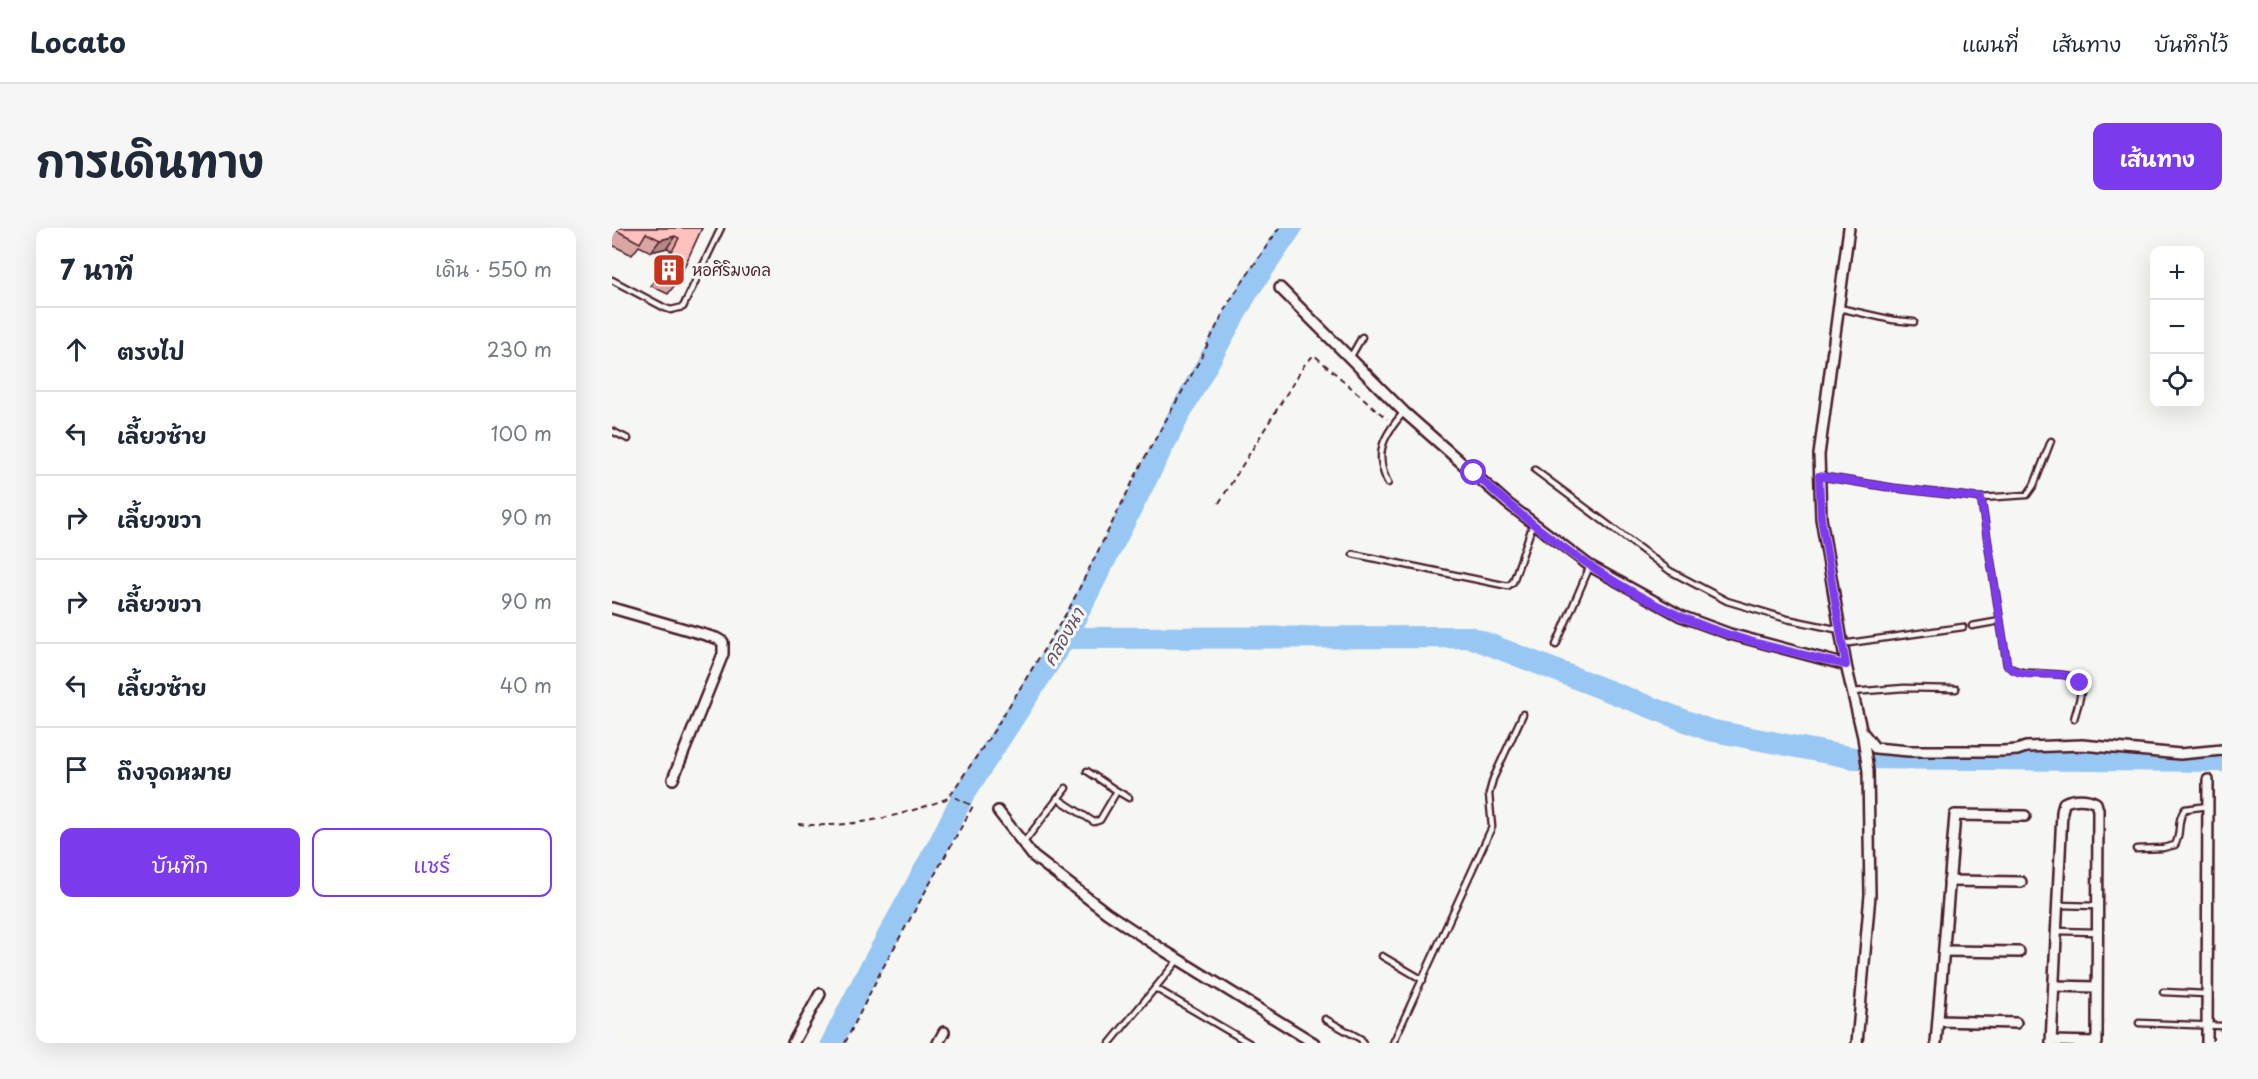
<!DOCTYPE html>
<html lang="th">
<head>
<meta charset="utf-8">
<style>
	:root { --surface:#fff; --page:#f6f6f7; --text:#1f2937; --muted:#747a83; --line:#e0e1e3; --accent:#7c3aed }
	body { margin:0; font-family:"Playpen Sans","Playpen Sans Thai",sans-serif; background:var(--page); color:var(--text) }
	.controls { position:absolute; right:18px; top:18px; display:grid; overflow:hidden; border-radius:12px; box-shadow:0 6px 24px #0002 }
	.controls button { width:54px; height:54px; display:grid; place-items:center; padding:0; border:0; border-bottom:2px solid var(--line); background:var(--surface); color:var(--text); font:30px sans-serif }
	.stop { position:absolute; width:18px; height:18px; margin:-14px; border:4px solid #7c3aed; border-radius:50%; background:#fff }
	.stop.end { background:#7c3aed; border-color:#fff; box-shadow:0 2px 6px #0008 }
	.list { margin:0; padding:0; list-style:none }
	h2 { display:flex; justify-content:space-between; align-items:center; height:78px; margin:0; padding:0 24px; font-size:26px }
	h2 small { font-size:20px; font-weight:400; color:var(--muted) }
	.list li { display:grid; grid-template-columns:39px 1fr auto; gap:18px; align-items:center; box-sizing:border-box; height:84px; padding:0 24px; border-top:2px solid var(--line) }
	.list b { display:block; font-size:22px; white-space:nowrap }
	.list em { font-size:20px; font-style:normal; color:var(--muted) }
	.actions { display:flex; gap:12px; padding:18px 24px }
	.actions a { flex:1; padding:14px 0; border:2px solid var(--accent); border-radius:12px; text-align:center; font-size:21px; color:var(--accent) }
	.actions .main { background:var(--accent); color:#fff }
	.icon { flex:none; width:33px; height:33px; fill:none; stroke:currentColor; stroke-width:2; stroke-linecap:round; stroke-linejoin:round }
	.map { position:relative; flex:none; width:1610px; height:815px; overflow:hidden; border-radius:12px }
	header { display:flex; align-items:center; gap:36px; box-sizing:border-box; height:84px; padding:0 30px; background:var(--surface); border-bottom:2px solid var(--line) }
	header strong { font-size:28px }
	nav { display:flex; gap:33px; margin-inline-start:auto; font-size:21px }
	.intro { display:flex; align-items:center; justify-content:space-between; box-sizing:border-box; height:144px; padding:0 36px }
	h1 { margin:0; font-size:42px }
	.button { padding:15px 27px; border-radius:12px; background:var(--accent); color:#fff; font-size:21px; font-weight:700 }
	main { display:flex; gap:36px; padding:0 36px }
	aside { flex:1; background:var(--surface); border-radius:12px; box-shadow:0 6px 24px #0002 }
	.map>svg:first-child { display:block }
</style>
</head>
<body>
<header>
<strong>Locato</strong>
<nav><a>แผนที่</a><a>เส้นทาง</a><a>บันทึกไว้</a></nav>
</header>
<div class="intro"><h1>การเดินทาง</h1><a class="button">เส้นทาง</a></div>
<main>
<aside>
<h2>7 นาที<small>เดิน · 550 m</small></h2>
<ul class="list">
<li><svg class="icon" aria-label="ahead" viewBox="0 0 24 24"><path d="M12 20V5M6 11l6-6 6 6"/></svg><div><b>ตรงไป</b></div><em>230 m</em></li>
<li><svg class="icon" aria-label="left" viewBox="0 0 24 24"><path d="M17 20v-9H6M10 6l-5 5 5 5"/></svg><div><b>เลี้ยวซ้าย</b></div><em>100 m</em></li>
<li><svg class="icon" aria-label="right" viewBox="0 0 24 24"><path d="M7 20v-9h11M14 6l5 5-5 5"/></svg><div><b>เลี้ยวขวา</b></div><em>90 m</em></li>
<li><svg class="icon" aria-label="right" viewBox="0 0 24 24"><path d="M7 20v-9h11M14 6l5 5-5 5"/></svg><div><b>เลี้ยวขวา</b></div><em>90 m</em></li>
<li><svg class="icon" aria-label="left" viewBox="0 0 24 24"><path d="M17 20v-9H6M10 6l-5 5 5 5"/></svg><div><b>เลี้ยวซ้าย</b></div><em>40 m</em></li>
<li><svg class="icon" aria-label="arrive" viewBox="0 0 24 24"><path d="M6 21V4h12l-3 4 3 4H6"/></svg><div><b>ถึงจุดหมาย</b></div></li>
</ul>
<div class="actions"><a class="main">บันทึก</a><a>แชร์</a></div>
</aside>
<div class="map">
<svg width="1610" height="815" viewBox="0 0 1610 815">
	<rect width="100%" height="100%" fill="#f6f6f2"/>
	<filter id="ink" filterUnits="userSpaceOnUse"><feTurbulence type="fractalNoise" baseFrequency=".0167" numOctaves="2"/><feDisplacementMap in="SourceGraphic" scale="12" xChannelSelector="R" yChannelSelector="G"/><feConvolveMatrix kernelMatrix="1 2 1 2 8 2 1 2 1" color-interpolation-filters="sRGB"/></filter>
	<g filter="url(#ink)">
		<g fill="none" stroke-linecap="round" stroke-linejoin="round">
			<g stroke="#98c7f3" stroke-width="22">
				<polyline points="453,410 858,409 1097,502 1242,530 1610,533"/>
				<polyline points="220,815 255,746 328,614 352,566 453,410 567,187 636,63 679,0"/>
			</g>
			<defs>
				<g id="lane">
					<polyline points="0,52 53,80 59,82 71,79 109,0"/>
					<polyline points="1227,80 1281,92 1302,94"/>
					<polyline points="738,130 750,109"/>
					<polyline points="0,203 16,211"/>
					<polyline points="923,242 1058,343 1115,373 1175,391 1228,402"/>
					<path d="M1207 248 1282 260 1369 270 1395 437C1412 455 1472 434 1469 463 1468 473 1464 483 1462 491"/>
					<path d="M776 255C761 225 772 207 792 184"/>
					<polyline points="1369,270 1415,267 1422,257 1439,213"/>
					<polyline points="741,326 896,358 901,354 921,296"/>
					<polyline points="1360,398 1388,393"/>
					<polyline points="1230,416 1351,399"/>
					<polyline points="944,417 978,338"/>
					<polyline points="1240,464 1292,460 1344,461"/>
					<polyline points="505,563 517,570"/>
					<polyline points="445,570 482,594 488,592 505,563 475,543"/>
					<polyline points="412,614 454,560"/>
					<path d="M1524 621 1551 620 1563 617C1570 605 1564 592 1573 581L1596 578"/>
					<polyline points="1446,677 1485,678"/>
					<polyline points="1444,703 1485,704"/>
					<polyline points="770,728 811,752"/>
					<polyline points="543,760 637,815"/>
					<polyline points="1551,764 1594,766"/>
					<polyline points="713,791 749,811 751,815"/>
					<polyline points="1527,795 1610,798"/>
					<polyline points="498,815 566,732"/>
					<polyline points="781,815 880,599 877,566 881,551 911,486"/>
				</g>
				<g id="street">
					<polyline points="1237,0 1207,227 1209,290 1234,437 1251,509 1256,543 1258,667 1245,815"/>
					<polyline points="668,60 792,184 895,275 978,338 1069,388 1118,406 1234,437"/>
					<polyline points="0,380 104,410 111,414 111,426 61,551"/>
					<polyline points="1252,506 1263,520 1297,523 1391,523 1405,522 1414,519 1470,517 1568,526 1610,522"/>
					<polyline points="386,583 421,628 495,685 551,722 702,815"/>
					<polyline points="1337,653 1409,654"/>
					<polyline points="1332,723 1407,724"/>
					<polyline points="1442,758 1484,759"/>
					<polyline points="1326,793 1404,795"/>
					<polyline points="1439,813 1484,814"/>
					<polyline points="181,815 208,766"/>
					<polyline points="326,815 332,804"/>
					<polyline points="1324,815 1343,587 1413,588"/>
					<path d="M1439 815 1450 584 1452 575C1461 570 1475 570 1484 575L1486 582 1485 815"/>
					<polyline points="1595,815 1596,552"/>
				</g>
			</defs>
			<use href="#lane" stroke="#4a1f2b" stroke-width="9"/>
			<use href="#street" stroke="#4a1f2b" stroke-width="14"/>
			<g stroke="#4a1f2b" stroke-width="2" stroke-dasharray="6 4.5" stroke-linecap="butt">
				<polyline points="607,275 693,136 702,127 775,191"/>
				<path d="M186 596C237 601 286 589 334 571L338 567 378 509 457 381 532 231 589 130 615 77 667 0"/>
				<polyline points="233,815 268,745 361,578 338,567"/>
			</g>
			<use href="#lane" stroke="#f6f6f2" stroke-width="4.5"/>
			<use href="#street" stroke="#f6f6f2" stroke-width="9"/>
		</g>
		<polygon fill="#daa6a3" stroke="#4a1f2b" stroke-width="1.5" points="0,0 90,0 65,54 56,66 39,58 59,22 55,20 39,24 27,18 20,27 0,17"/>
		<polygon fill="#b28784" stroke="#4a1f2b" stroke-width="1.5" points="63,8 55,20 39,24 48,12"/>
		<polygon fill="#fec1bd" stroke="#4a1f2b" stroke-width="1.5" points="0,0 90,0 65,54 48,46 67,10 63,8 48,12 34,5 28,15"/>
	</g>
	<g fill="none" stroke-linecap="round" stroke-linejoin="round" filter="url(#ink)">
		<path stroke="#7c3aed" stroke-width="8" d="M862 245C923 302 991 353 1068 388 1120 412 1179 423 1234 437L1209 290 1207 248 1282 260 1369 270 1395 437C1414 457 1448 436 1468 455"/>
	</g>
	<defs>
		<symbol id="building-square" viewBox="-11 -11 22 22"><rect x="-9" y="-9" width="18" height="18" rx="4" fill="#c8321e" stroke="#f6f6f2"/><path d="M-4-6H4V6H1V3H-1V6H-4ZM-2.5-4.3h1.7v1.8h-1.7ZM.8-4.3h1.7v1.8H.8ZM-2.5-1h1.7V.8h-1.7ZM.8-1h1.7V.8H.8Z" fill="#fff"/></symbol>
	</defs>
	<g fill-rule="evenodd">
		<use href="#building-square" x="38" y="23" width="38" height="38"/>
	</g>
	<g text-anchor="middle" stroke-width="6" stroke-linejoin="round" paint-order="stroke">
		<g font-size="16" fill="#4a1f2b" stroke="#f6f6f2" text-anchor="start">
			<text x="80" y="48">หอศิริมงคล</text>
		</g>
		<g font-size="18" font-style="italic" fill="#615167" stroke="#f6f6f2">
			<text transform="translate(452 409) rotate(-60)" y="6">คลองนา</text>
		</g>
	</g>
</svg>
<div class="controls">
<button>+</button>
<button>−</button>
<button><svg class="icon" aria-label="locate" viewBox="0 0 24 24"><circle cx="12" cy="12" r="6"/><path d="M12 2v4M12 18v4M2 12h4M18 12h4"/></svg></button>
</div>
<div class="stop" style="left:862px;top:245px"></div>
<div class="stop end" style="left:1468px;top:455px"></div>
</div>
</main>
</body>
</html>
